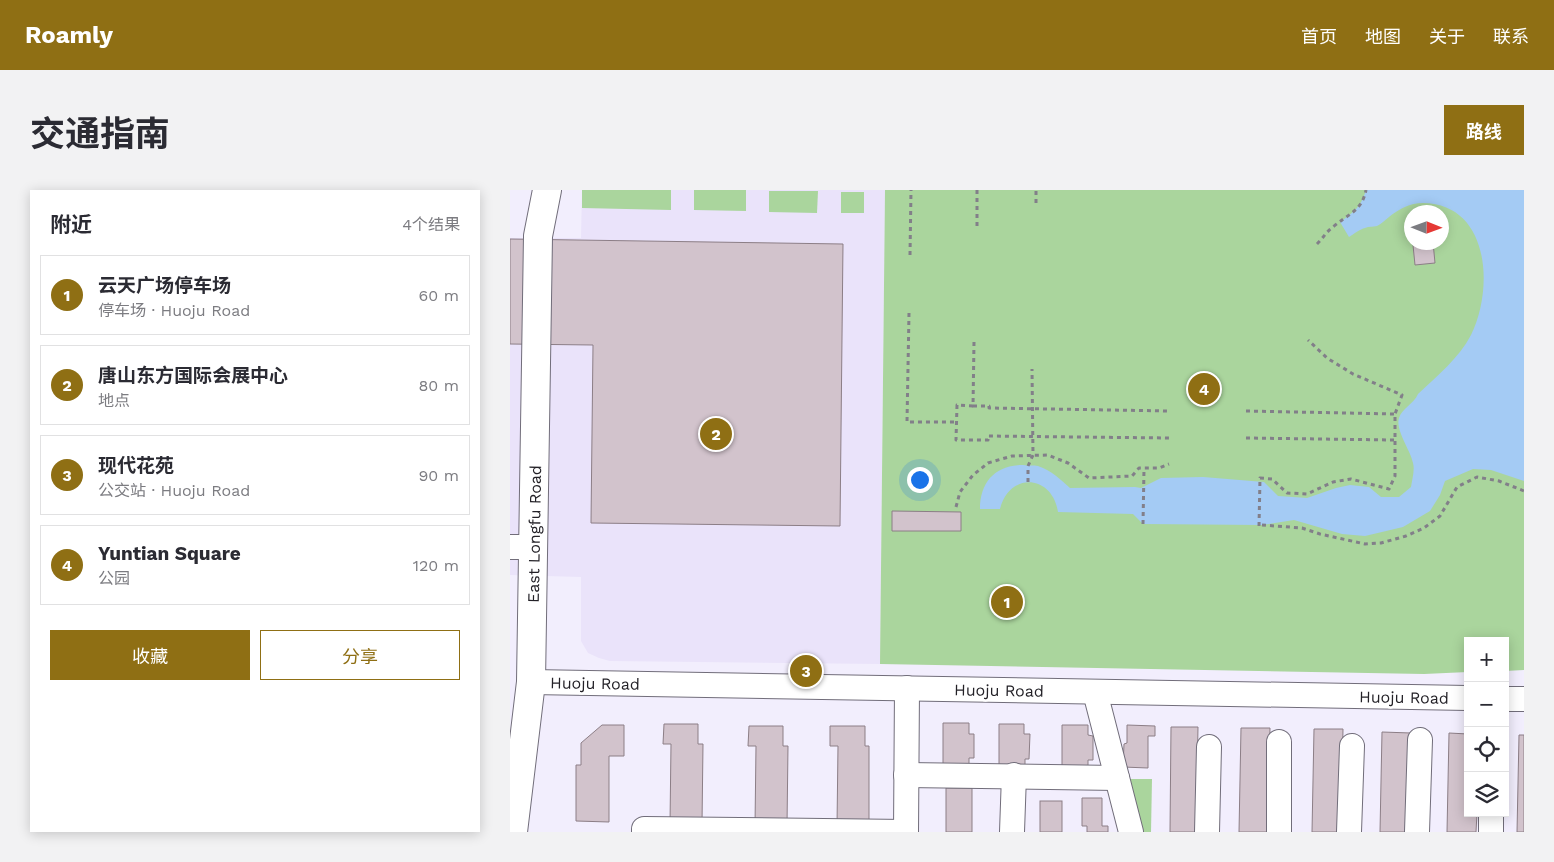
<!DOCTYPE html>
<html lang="zh">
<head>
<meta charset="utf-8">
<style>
	:root { --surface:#fff; --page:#f2f2f3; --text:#2b2b33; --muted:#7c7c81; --line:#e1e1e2; --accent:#8f6f14 }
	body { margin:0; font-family:"Work Sans","Noto Sans SC",sans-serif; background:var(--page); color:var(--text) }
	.controls { position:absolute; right:15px; bottom:15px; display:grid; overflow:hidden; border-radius:0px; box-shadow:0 2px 12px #0003 }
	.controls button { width:45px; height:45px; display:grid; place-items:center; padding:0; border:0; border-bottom:1px solid var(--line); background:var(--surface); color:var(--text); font:25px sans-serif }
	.compass { position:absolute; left:894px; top:15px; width:45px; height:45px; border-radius:50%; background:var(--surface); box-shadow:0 2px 12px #0003; rotate:91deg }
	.you { position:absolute; left:409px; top:289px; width:18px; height:18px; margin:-12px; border:4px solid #fff; border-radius:50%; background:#1a73e8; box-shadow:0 0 0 8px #1a73e833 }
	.badge { display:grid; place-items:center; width:32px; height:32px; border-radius:50%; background:var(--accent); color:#fff; font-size:16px; font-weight:700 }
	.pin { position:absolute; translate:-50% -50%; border:2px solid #fff; box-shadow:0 1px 5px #0006 }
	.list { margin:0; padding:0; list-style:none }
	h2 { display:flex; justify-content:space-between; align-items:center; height:65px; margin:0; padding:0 20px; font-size:21px }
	h2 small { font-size:16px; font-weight:400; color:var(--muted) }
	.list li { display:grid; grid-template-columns:32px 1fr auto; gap:15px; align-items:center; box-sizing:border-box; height:80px; margin:0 10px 10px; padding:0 10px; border:1px solid var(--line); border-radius:0px }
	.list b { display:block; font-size:19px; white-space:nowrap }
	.list p { margin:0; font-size:16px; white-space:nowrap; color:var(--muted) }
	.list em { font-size:16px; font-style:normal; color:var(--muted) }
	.actions { display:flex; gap:10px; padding:15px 20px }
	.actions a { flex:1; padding:11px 0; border:1px solid var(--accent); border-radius:0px; text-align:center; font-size:18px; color:var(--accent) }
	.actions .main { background:var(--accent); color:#fff }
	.icon { flex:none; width:28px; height:28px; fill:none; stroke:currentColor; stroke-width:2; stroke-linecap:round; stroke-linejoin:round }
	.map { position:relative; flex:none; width:1014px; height:642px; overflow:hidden; border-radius:0px }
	header { display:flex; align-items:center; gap:30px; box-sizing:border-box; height:70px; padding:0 25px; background:var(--accent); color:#fff }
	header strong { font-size:24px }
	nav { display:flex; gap:28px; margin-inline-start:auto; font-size:18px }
	.intro { display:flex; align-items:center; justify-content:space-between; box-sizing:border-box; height:120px; padding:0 30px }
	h1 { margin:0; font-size:35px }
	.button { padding:12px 22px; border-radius:0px; background:var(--accent); color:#fff; font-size:18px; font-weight:700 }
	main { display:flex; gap:30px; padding:0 30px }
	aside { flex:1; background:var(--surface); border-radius:0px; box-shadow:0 2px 12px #0003 }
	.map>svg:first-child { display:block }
</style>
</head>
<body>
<header>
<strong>Roamly</strong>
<nav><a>首页</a><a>地图</a><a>关于</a><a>联系</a></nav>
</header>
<div class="intro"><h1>交通指南</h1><a class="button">路线</a></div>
<main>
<aside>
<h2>附近<small>4个结果</small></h2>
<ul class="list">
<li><span class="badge">1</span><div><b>云天广场停车场</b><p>停车场 · Huoju Road</p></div><em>60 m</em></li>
<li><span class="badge">2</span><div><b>唐山东方国际会展中心</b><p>地点</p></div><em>80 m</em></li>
<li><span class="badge">3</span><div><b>现代花苑</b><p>公交站 · Huoju Road</p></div><em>90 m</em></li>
<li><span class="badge">4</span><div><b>Yuntian Square</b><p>公园</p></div><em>120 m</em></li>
</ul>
<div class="actions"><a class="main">收藏</a><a>分享</a></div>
</aside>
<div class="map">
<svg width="1014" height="642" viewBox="0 0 1014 642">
	<rect width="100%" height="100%" fill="#f2eefd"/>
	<polygon fill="#eae3fa" points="72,0 375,0 370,474 100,471 89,468 78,463 71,451 71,387 0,385 0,48 71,48"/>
	<g fill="#aad59d" fill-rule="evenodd">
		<polygon points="72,0 161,0 161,20 72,18"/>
		<polygon points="184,0 236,0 236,21 184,20"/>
		<path d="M375 0H1014V480L995 481V451H958V482L914 484 370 474ZM902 22H932V52H902Z"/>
		<polygon points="259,1 308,1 307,23 259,22"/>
		<rect x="331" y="2" width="23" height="21"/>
		<polygon points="618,589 642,589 641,642 622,642"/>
	</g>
	<path fill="#a4cbf4" d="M856 0H1014V291L981 280 963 279 935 291 930 305 920 321 893 337 855 346 832 344 784 330 752 335 633 334 623 324 548 322C542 284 499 282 490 319H470C470 291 486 275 513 275 518 276 524 275 528 276 542 281 550 289 560 298L625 297 631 298 651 288 693 287 754 292 768 306 797 308 826 298 840 295 859 297 871 307H889L901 297C902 290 905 280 903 273 901 261 885 240 889 228 892 218 904 214 908 204 927 186 949 168 961 145 984 99 980 14 913 13 900 13 889 19 879 27 875 30 871 34 867 36 863 37 859 36 855 38 850 39 844 44 839 47L830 32C844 22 851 17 856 0Z"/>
	<g fill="#d2c3cc" stroke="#8c7e86">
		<polygon points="0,49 333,54 330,336 81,333 83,155 0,154"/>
		<polygon points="923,52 925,73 905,75 903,55"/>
		<polygon points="382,321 451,322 451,341 382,341"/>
		<polygon points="433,533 459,533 459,544 464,544 464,568 459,568 459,577 433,577"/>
		<polygon points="154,534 188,534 188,554 193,554 192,634 160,634 161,554 153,554"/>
		<polygon points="489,534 514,534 514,544 520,544 519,569 515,569 515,578 489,578"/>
		<polygon points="92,535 114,535 114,566 99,566 99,632 66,631 66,575 71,575 71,553"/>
		<polygon points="552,535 578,535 578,545 583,546 583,570 578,570 578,579 552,579"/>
		<polygon points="617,535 645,536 645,546 638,546 638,578 613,577 614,554 617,553"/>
		<polygon points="239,536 273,536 273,556 278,556 277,636 245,636 246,556 238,556"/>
		<polygon points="320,536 355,536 355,556 359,556 359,636 327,636 328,556 320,556"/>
		<polygon points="661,537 688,537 686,642 660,642"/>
		<polygon points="731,538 760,538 758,642 729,642"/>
		<polygon points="804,539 833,539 831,642 802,642"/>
		<polygon points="872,542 901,543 899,642 870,642"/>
		<polygon points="939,543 958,544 958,623 967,623 966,642 937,642"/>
		<polygon points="1009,545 1014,545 1014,642 1007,642"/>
		<rect x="436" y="598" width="26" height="44"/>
		<polygon points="572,608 592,608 592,636 598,636 598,642 577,642 577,636 572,636"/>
		<rect x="530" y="611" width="22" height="31"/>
	</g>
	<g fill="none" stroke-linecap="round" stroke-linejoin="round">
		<defs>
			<g id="minor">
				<polyline points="0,357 24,357"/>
				<polyline points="21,492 958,508"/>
				<polyline points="585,502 621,642"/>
				<polyline points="995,509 1014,509"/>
				<polyline points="396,585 607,588"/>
				<polyline points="134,642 134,639 396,642"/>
				<polyline points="396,642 397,498"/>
				<polyline points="502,642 504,585"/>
				<polyline points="697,642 699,557"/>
				<polyline points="769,642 769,552"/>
				<polyline points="839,642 842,556"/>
				<polyline points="907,642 910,550"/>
				<polyline points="981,642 981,623"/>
			</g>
			<polyline id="major" points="3,642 21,492 28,46 37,0"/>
		</defs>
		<use href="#minor" stroke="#716d7a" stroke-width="26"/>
		<use href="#major" stroke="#716d7a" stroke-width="30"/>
		<g stroke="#827f89" stroke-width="3" stroke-dasharray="4 4" stroke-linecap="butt">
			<polyline points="526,13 526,0"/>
			<polyline points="467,36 467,0"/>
			<path d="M807 54C813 48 817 41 823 37 838 24 852 21 856 0"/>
			<polyline points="400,65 401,0"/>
			<polyline points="399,123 397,232 446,232"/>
			<polyline points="464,152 463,216 479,216 479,218 660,221"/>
			<polyline points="463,216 447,215 446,250 478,250 478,246 659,248"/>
			<polyline points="736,221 885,224"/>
			<polyline points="736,248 885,250"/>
			<polyline points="518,292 518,276 523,265 522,179"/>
			<polyline points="446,317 450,302 463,285 478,273 502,266 538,265 558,273 579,288 622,286 629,278 649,278 659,274"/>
			<polyline points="633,334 634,279"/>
			<polyline points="752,335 792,338 810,344 855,354 871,353 896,346 914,338 930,326 947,297 967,287 989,291 1014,301"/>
			<polyline points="749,336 750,288 762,289 777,303 797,304 823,292 841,289 879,299 885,286 885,224 892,205 843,184 817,168 798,150"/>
		</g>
		<use href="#minor" stroke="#fff" stroke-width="24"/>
		<use href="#major" stroke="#fff" stroke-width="28"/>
	</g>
	<g text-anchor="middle" stroke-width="5" stroke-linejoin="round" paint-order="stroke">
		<g font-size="16" fill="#232127" stroke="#fff">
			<text transform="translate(24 344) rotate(-89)" y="6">East Longfu Road</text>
			<text transform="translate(85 493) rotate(1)" y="6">Huoju Road</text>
			<text transform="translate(489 500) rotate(1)" y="6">Huoju Road</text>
			<text transform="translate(894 507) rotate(1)" y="6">Huoju Road</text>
		</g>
	</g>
</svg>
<div class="controls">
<button>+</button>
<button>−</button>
<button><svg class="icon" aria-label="locate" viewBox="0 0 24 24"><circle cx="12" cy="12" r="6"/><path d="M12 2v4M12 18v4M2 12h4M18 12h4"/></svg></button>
<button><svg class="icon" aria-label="layers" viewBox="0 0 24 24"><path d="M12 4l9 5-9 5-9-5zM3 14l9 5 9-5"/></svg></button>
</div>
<svg class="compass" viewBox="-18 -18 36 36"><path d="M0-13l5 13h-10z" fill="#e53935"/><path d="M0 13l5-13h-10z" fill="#7c7c81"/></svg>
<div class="you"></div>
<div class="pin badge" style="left:497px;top:412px">1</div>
<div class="pin badge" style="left:206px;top:244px">2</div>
<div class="pin badge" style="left:296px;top:481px">3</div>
<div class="pin badge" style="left:694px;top:199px">4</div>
</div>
</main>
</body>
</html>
